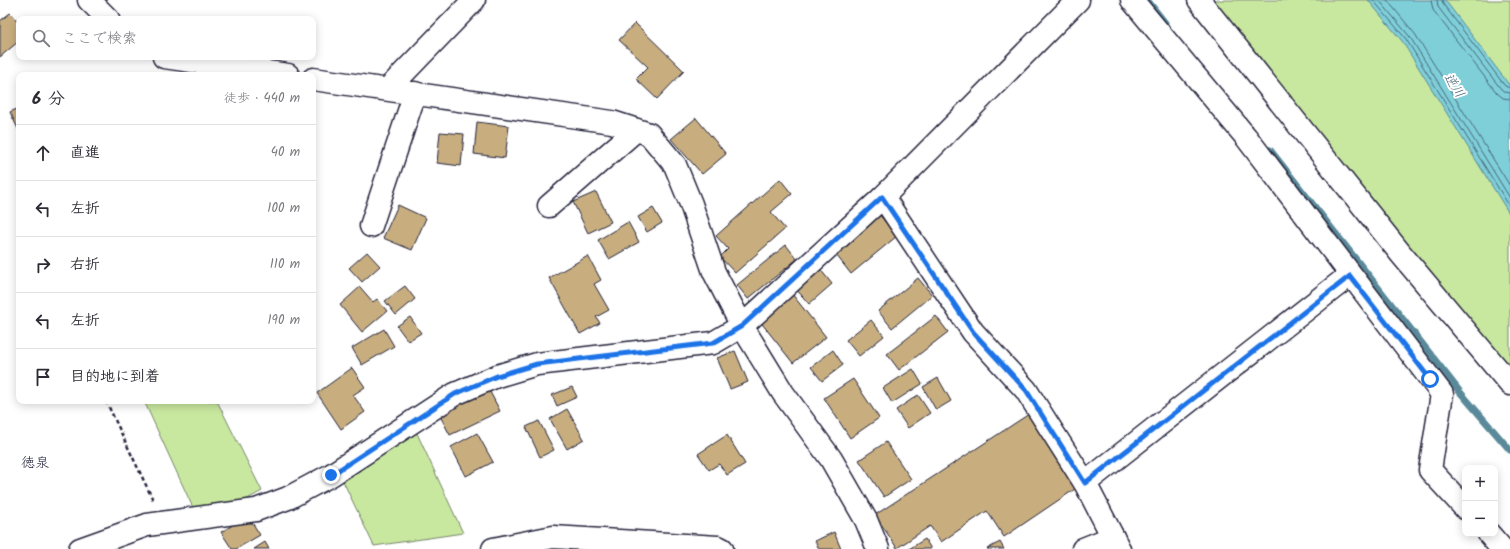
<!DOCTYPE html>
<html lang="ja">
<head>
<meta charset="utf-8">
<style>
	:root { --surface:#fff; --page:#f7f7f7; --text:#2b2b33; --muted:#7c7c81; --line:#e1e1e2 }
	body { margin:0; font-family:Kalam,"Klee One",sans-serif; background:var(--page); color:var(--text) }
	.controls { position:absolute; right:12px; bottom:12px; display:grid; overflow:hidden; border-radius:8px; box-shadow:0 2px 10px #0003 }
	.controls button { width:36px; height:36px; display:grid; place-items:center; padding:0; border:0; border-bottom:1px solid var(--line); background:var(--surface); color:var(--text); font:20px sans-serif }
	.stop { position:absolute; width:12px; height:12px; margin:-9px; border:3px solid #1a73e8; border-radius:50%; background:#fff }
	.stop.end { background:#1a73e8; border-color:#fff; box-shadow:0 1px 4px #0008 }
	.list { margin:0; padding:0; list-style:none }
	h2 { display:flex; justify-content:space-between; align-items:center; height:52px; margin:0; padding:0 16px; font-size:17px }
	h2 small { font-size:13px; font-weight:400; color:var(--muted) }
	.list li { display:grid; grid-template-columns:26px 1fr auto; gap:12px; align-items:center; box-sizing:border-box; height:56px; padding:0 16px; border-top:1px solid var(--line) }
	.list b { display:block; font-size:15px; white-space:nowrap }
	.list em { font-size:13px; font-style:normal; color:var(--muted) }
	.icon { flex:none; width:22px; height:22px; fill:none; stroke:currentColor; stroke-width:2; stroke-linecap:round; stroke-linejoin:round }
	.map { position:relative; flex:none; width:1510px; height:549px; overflow:hidden }
	.search { position:absolute; background:var(--surface); box-shadow:0 2px 10px #0003; left:16px; top:16px; width:300px; height:44px; display:flex; align-items:center; gap:10px; box-sizing:border-box; padding:0 14px; border-radius:8px; color:var(--muted); font-size:15px }
	.panel { position:absolute; background:var(--surface); box-shadow:0 2px 10px #0003; left:16px; top:72px; width:300px; height:332px; border-radius:8px }
	.map>svg:first-child { display:block }
</style>
</head>
<body>
<div class="map">
<svg width="1510" height="549" viewBox="0 0 1510 549">
	<rect width="100%" height="100%" fill="#fff"/>
	<filter id="ink" filterUnits="userSpaceOnUse"><feTurbulence type="fractalNoise" baseFrequency=".025" numOctaves="2"/><feDisplacementMap in="SourceGraphic" scale="8" xChannelSelector="R" yChannelSelector="G"/><feConvolveMatrix kernelMatrix="1 2 1 2 8 2 1 2 1" color-interpolation-filters="sRGB"/></filter>
	<g filter="url(#ink)">
		<g fill="#c9e89f" stroke="#76856d">
			<polygon points="1214,0 1510,0 1510,373 1267,76"/>
			<polygon points="144,401 217,401 262,491 240,503 194,510"/>
			<polygon points="415,429 463,533 374,546 342,479"/>
		</g>
		<polygon fill="#7fcfd9" stroke="#5a8a9a" points="1368,0 1445,0 1510,86 1510,215 1402,41"/>
		<g fill="none" stroke-linecap="round" stroke-linejoin="round">
			<g stroke="#47677a" stroke-width="1">
				<polyline points="1373,0 1406,39 1510,207"/>
				<polyline points="1379,0 1410,37 1510,198"/>
				<polyline points="1387,0 1415,34 1510,186"/>
				<polyline points="1431,0 1433,10 1497,93 1503,98 1510,99"/>
				<polyline points="1437,0 1438,7 1501,89 1505,92 1510,93"/>
				<polyline points="1442,0 1443,4 1505,86 1510,88"/>
			</g>
			<g stroke="#5a8a9a" stroke-width="7">
				<polyline points="1147,0 1165,23"/>
				<polyline points="1270,150 1460,392 1510,450"/>
			</g>
		</g>
		<g fill="#c8ae7f" stroke="#22223b">
			<polygon points="10,13 19,24 19,41 0,57 0,21"/>
			<polygon points="635,23 684,71 657,99 636,79 648,67 619,40"/>
			<polygon points="19,108 19,131 10,112"/>
			<polygon points="696,118 726,154 702,174 671,139"/>
			<polygon points="477,122 509,126 505,158 474,154"/>
			<polygon points="440,132 464,134 461,166 437,163"/>
			<polygon points="780,179 792,194 771,212 785,229 735,273 720,257 728,249 716,236"/>
			<polygon points="596,192 611,222 588,233 573,202"/>
			<polygon points="398,205 426,218 412,250 383,238"/>
			<polygon points="653,208 662,223 647,232 638,217"/>
			<polygon points="878,213 897,236 851,274 833,251"/>
			<polygon points="628,222 639,242 609,259 598,240"/>
			<polygon points="786,245 797,259 748,299 737,285"/>
			<polygon points="367,252 380,266 362,282 349,268"/>
			<polygon points="588,256 601,280 594,284 609,310 596,317 600,323 580,334 549,278"/>
			<polygon points="820,269 832,284 809,304 796,289"/>
			<polygon points="918,278 932,295 892,328 878,311"/>
			<polygon points="405,286 415,299 396,315 385,301"/>
			<polygon points="360,287 373,302 377,299 387,311 362,332 340,305"/>
			<polygon points="792,294 826,337 793,363 759,320"/>
			<polygon points="936,316 948,332 899,370 887,354"/>
			<polygon points="410,317 421,333 408,341 397,326"/>
			<polygon points="871,320 884,336 859,356 846,340"/>
			<polygon points="384,329 394,346 362,365 352,348"/>
			<polygon points="833,350 843,365 822,381 811,367"/>
			<polygon points="735,351 748,382 730,389 717,358"/>
			<polygon points="352,368 365,387 353,395 365,412 341,429 317,393"/>
			<polygon points="913,369 922,384 892,403 883,388"/>
			<polygon points="938,378 951,401 936,410 923,387"/>
			<polygon points="853,379 879,418 850,438 824,398"/>
			<polygon points="572,387 577,397 557,406 552,395"/>
			<polygon points="489,390 500,411 450,435 439,414"/>
			<polygon points="918,395 930,413 908,428 896,410"/>
			<polygon points="567,409 584,439 567,449 550,419"/>
			<polygon points="1029,414 1078,487 1004,537 987,511 941,542 930,526 897,548 875,515"/>
			<polygon points="539,421 554,450 540,457 526,427"/>
			<polygon points="477,433 493,462 466,476 451,447"/>
			<polygon points="727,435 745,464 727,475 719,464 709,470 698,454"/>
			<polygon points="886,442 911,479 884,497 859,460"/>
			<polygon points="248,516 260,535 236,549 232,549 221,532"/>
			<polygon points="834,532 841,549 819,549 815,541"/>
			<polygon points="925,539 931,549 909,549"/>
			<polygon points="265,542 269,549 254,549"/>
			<polygon points="1000,542 1004,549 987,549"/>
		</g>
		<g fill="none" stroke-linecap="round" stroke-linejoin="round">
			<defs>
				<g id="minor">
					<polyline points="89,0 108,19"/>
					<polyline points="1132,0 1246,137 1442,394 1430,470 1465,508"/>
					<polyline points="1199,0 1401,254 1510,384"/>
					<polyline points="164,57 288,75"/>
					<polyline points="313,79 612,122 649,134 675,165 691,204 714,272 742,326 783,393 831,459 866,520 878,549"/>
					<polyline points="388,89 474,0"/>
					<polyline points="883,197 973,332 1026,390 1085,483 1119,549"/>
					<polyline points="549,206 636,130"/>
					<polyline points="371,226 415,93"/>
					<polyline points="1085,483 1350,275"/>
					<polyline points="1489,534 1502,549"/>
					<polyline points="80,549 147,525 256,510 288,498 331,475 455,394 497,376 537,364 713,343 742,326 883,197 1078,0"/>
					<polyline points="493,549 553,537 718,547 722,549"/>
					<polyline points="1083,549 1113,537"/>
				</g>
			</defs>
			<use href="#minor" stroke="#22223b" stroke-width="25"/>
			<polyline stroke="#22223b" stroke-width="2.5" stroke-dasharray="4 3" stroke-linecap="butt" points="106,401 154,502"/>
			<use href="#minor" stroke="#fff" stroke-width="22"/>
		</g>
	</g>
	<g fill="none" stroke-linecap="round" stroke-linejoin="round" filter="url(#ink)">
		<polyline stroke="#1a73e8" stroke-width="5" points="331,475 455,394 497,376 537,364 713,343 742,326 882,197 973,332 1026,390 1085,483 1350,276 1430,379"/>
	</g>
	<g text-anchor="middle" stroke-width="4" stroke-linejoin="round" paint-order="stroke">
		<g font-size="13" font-style="italic" fill="#435f72" stroke="#fff">
			<text transform="translate(1455 85) rotate(57)" y="5">逆川</text>
		</g>
		<g font-size="14" fill="#22223b" stroke="#fff">
			<text x="35" y="467">徳泉</text>
		</g>
	</g>
</svg>
<div class="controls">
<button>+</button>
<button>−</button>
</div>
<div class="stop" style="left:1430px;top:379px"></div>
<div class="stop end" style="left:331px;top:475px"></div>
<div class="search"><svg class="icon" aria-label="search" viewBox="0 0 24 24"><circle cx="10" cy="10" r="6"/><path d="M15 15l6 6"/></svg>ここで検索</div>
<section class="panel">
<h2>6 分<small>徒歩 · 440 m</small></h2>
<ul class="list">
<li><svg class="icon" aria-label="ahead" viewBox="0 0 24 24"><path d="M12 20V5M6 11l6-6 6 6"/></svg><div><b>直進</b></div><em>40 m</em></li>
<li><svg class="icon" aria-label="left" viewBox="0 0 24 24"><path d="M17 20v-9H6M10 6l-5 5 5 5"/></svg><div><b>左折</b></div><em>100 m</em></li>
<li><svg class="icon" aria-label="right" viewBox="0 0 24 24"><path d="M7 20v-9h11M14 6l5 5-5 5"/></svg><div><b>右折</b></div><em>110 m</em></li>
<li><svg class="icon" aria-label="left" viewBox="0 0 24 24"><path d="M17 20v-9H6M10 6l-5 5 5 5"/></svg><div><b>左折</b></div><em>190 m</em></li>
<li><svg class="icon" aria-label="arrive" viewBox="0 0 24 24"><path d="M6 21V4h12l-3 4 3 4H6"/></svg><div><b>目的地に到着</b></div></li>
</ul>
</section>
</div>
</body>
</html>
